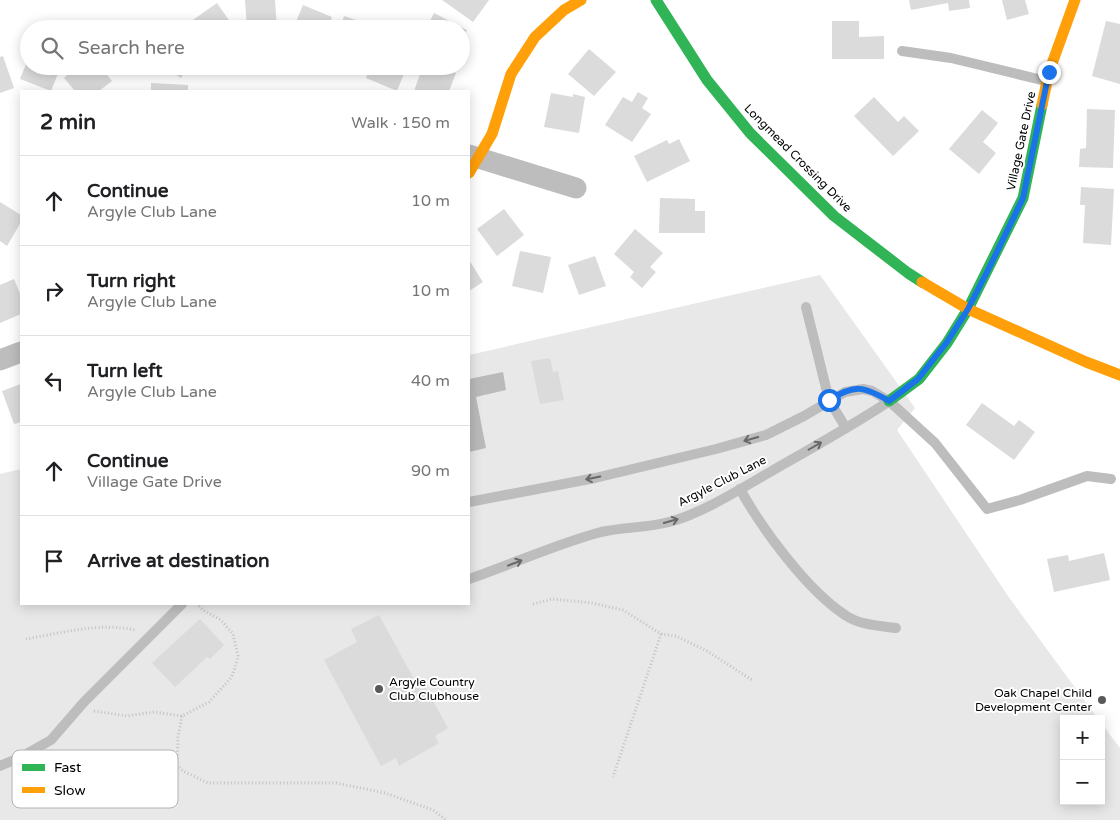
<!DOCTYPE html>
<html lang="en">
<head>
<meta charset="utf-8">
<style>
	:root { --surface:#fff; --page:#f6f6f6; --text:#202124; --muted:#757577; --line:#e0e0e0 }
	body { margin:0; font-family:"Varela Round",sans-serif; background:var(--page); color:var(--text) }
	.controls { position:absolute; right:15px; bottom:15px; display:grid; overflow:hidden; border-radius:0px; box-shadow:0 2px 12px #0003 }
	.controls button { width:45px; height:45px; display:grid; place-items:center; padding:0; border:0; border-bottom:1px solid var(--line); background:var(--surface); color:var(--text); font:25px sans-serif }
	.stop { position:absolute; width:15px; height:15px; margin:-11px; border:4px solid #1a73e8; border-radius:50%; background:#fff }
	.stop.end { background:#1a73e8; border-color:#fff; box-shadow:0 1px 5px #0008 }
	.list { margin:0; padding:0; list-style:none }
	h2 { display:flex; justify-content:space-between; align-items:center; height:65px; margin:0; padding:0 20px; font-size:21px }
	h2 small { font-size:16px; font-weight:400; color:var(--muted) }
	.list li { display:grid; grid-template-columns:32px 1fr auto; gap:15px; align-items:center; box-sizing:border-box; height:90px; padding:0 20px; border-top:1px solid var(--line) }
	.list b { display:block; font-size:19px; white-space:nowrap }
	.list p { margin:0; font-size:16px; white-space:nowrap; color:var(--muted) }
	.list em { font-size:16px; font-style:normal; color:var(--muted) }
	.icon { flex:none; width:28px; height:28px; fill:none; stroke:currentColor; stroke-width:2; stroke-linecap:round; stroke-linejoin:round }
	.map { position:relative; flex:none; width:1120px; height:820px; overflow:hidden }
	.search { position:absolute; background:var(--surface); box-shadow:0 2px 12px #0003; left:20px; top:20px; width:450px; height:55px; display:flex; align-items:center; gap:12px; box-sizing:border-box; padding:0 18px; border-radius:28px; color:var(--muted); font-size:19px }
	.panel { position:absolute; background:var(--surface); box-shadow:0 2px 12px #0003; left:20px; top:90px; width:450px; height:515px; border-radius:0px }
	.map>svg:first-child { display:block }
</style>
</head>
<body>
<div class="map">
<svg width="1120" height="820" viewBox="0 0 1120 820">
	<rect width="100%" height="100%" fill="#fff"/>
	<polygon fill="#e8e8e8" points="820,275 915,408 897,430 1008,596 1098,719 1064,719 1064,801 1101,801 1101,723 1120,748 1120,820 0,820 0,474 21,469 21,604 469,604 469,355"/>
	<polygon fill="#bababa" points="503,372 506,390 476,397 486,448 469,452 469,379"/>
	<g fill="#dbdbdb">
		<polygon points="245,0 275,0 277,29 247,29"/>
		<polygon points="442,0 489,0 473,22"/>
		<polygon points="909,0 969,0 970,8 949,11 948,3 911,10"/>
		<polygon points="1002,0 1025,0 1029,14 1007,20"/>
		<polygon points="217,3 235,29 194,29 190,22"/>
		<polygon points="303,5 332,17 327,29 293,29"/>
		<polygon points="434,13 467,30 461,40 461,29 426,29"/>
		<polygon points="344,16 365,23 364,29 340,29"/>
		<polygon points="832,21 859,21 859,37 884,36 884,59 832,59"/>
		<polygon points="1106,21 1120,24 1120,84 1092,76"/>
		<polygon points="589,49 616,72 594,96 568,74"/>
		<polygon points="3,56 14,88 0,93 0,57"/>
		<polygon points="29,57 29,66 61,66 51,91 20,79"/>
		<polygon points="78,66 100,66 112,81 99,91 75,91 64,78"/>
		<polygon points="163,66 188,66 181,78"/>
		<polygon points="371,66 407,66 397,91 366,78"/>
		<polygon points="423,66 436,66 456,73 449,91 414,91"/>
		<polygon points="151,83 188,85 188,91 151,91"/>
		<polygon points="638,92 648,98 642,108 651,114 632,142 605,125 623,97 632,102"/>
		<polygon points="551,93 573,97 573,94 585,97 579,133 544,127"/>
		<polygon points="874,97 898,122 904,116 919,131 893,156 854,116"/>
		<polygon points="1087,109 1115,110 1113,168 1079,167 1080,149 1086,148"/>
		<polygon points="982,110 998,123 983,142 996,153 979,174 949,149"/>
		<polygon points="679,139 690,161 647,182 634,156 667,140 669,144"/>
		<polygon points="1081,187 1114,189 1111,245 1083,243 1085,205 1080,205"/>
		<polygon points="660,198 695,199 695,211 705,211 705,233 659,233"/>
		<polygon points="0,202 21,215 21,222 7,246 0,241"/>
		<polygon points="504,209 524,235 497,256 477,229"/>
		<polygon points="635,229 663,253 650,267 656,272 642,288 630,277 634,272 614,254"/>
		<polygon points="520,251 551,257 543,293 512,286"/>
		<polygon points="595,256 606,286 579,295 568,265"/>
		<polygon points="469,260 483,282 469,291"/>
		<polygon points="14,279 21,296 21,314 0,323 0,285"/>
		<polygon points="550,358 553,372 558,371 564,400 540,404 531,361"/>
		<polygon points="21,384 21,422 14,424 2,391"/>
		<polygon points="982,403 1014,426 1019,420 1035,432 1014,460 966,425"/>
		<polygon points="1104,553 1110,580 1054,592 1047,559 1068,555 1069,561"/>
		<polygon points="379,615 420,690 426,688 448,728 435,736 439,743 399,766 396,758 381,766 324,660 357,642 351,629"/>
		<polygon points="200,619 224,645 210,659 207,657 175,687 152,663"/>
	</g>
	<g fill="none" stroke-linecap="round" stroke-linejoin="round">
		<g stroke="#c2c2c2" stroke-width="3" stroke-dasharray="1 2.5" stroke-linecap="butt">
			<polyline points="533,604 552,599 592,603 623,610 661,634 613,777"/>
			<polyline points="661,634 676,636 707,651 752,680"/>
			<path d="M26 639C61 633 100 622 135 630"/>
			<polyline points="94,711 127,716 154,712 182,716 209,702 231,678 235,668 238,656 233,634 221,620 203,610 197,604"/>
			<polyline points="182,716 178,737 177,765 183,771 208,783 336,783 385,793 433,810 446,820"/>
		</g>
		<g stroke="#bdbdbd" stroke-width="10">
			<polyline points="902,51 951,58 1046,81"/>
			<polyline points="806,307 829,400 846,428"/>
			<path d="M740 489C762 529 807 590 845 615 859 625 880 626 896 628"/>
			<polyline points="469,502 595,478 716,449 766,435 804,416 845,392 863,389 872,391 889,401 935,443 987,509 1020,500 1087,476 1111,479"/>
			<path d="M469 579C513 564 556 544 601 532 623 527 647 528 669 522 701 514 742 488 770 472 810 449 850 427 888 402"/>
			<polyline points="0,766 19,758 51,740 84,702 182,604"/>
		</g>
		<g stroke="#bdbdbd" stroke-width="21">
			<polyline points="469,155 576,188"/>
			<polyline points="0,360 21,352"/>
		</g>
		<g stroke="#30b455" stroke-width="11">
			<polyline points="656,0 707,80 750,133 834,216 908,273 922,282"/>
			<polyline points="889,401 919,379 947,343 968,309 1023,198 1042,105"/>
		</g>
		<g stroke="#ff9f0a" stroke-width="11">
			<polyline points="1042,105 1049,72 1075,0"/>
			<polyline points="469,173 492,134 511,74 535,37 564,10 581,0"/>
			<polyline points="922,282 968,309 1086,362 1120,375"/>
		</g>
	</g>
	<defs><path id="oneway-shaft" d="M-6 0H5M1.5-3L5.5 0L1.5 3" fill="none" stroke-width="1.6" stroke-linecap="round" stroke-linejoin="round" transform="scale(1.25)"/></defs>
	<g stroke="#686868">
		<use href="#oneway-shaft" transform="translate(751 439) rotate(164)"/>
		<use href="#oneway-shaft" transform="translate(815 446) rotate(-30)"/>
		<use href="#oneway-shaft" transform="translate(593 478) rotate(168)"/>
		<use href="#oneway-shaft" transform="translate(671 521) rotate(-16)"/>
		<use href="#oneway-shaft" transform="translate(515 563) rotate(-21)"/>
	</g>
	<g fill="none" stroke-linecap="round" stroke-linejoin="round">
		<path stroke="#1a73e8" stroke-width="6" d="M829 400C855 384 864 386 889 401L918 379 947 342 968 309 992 262 1023 198 1049 72"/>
	</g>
	<g fill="#595959" stroke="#fff" stroke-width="2">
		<circle cx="379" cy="689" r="5"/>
		<circle cx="1102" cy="700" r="5"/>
	</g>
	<g text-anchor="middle" stroke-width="4" stroke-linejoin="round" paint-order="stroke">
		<g font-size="12" fill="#000" stroke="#fff">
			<text transform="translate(1021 141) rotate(-78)" y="4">Village Gate Drive</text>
			<text transform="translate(798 158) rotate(45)" y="4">Longmead Crossing Drive</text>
			<text transform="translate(722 481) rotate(-27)" y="4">Argyle Club Lane</text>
		</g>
		<g font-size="12" fill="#000" stroke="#fff" text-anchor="start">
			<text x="389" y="686">Argyle Country<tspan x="389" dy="14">Club Clubhouse</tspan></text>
			<text x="1092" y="697" text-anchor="end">Oak Chapel Child<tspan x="1092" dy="14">Development Center</tspan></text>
		</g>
	</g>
	<rect x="12" y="750" width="166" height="58" rx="8" fill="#fff" stroke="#b2b2b2" stroke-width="1"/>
	<rect x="22" y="764" width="23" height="7" fill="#30b455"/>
	<rect x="22" y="787" width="23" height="6" fill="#ff9f0a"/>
	<g font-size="14" fill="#000">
		<text x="54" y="772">Fast</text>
		<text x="54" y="795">Slow</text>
	</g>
</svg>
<div class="controls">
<button>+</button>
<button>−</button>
</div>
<div class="stop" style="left:829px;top:400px"></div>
<div class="stop end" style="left:1049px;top:72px"></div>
<div class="search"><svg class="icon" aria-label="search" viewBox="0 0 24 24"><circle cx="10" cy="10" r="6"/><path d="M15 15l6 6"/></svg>Search here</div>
<section class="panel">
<h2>2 min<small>Walk · 150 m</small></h2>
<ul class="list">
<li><svg class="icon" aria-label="ahead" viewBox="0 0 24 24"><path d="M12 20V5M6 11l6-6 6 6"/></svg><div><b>Continue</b><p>Argyle Club Lane</p></div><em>10 m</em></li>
<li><svg class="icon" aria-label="right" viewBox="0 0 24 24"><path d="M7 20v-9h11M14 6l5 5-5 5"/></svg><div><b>Turn right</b><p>Argyle Club Lane</p></div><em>10 m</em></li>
<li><svg class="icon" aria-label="left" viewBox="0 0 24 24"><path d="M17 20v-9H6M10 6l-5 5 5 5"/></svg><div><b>Turn left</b><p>Argyle Club Lane</p></div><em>40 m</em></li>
<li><svg class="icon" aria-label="ahead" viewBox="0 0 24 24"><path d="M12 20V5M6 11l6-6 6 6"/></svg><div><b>Continue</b><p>Village Gate Drive</p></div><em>90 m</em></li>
<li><svg class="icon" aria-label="arrive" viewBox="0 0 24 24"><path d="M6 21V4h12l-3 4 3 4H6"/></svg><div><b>Arrive at destination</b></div></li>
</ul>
</section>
</div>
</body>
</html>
